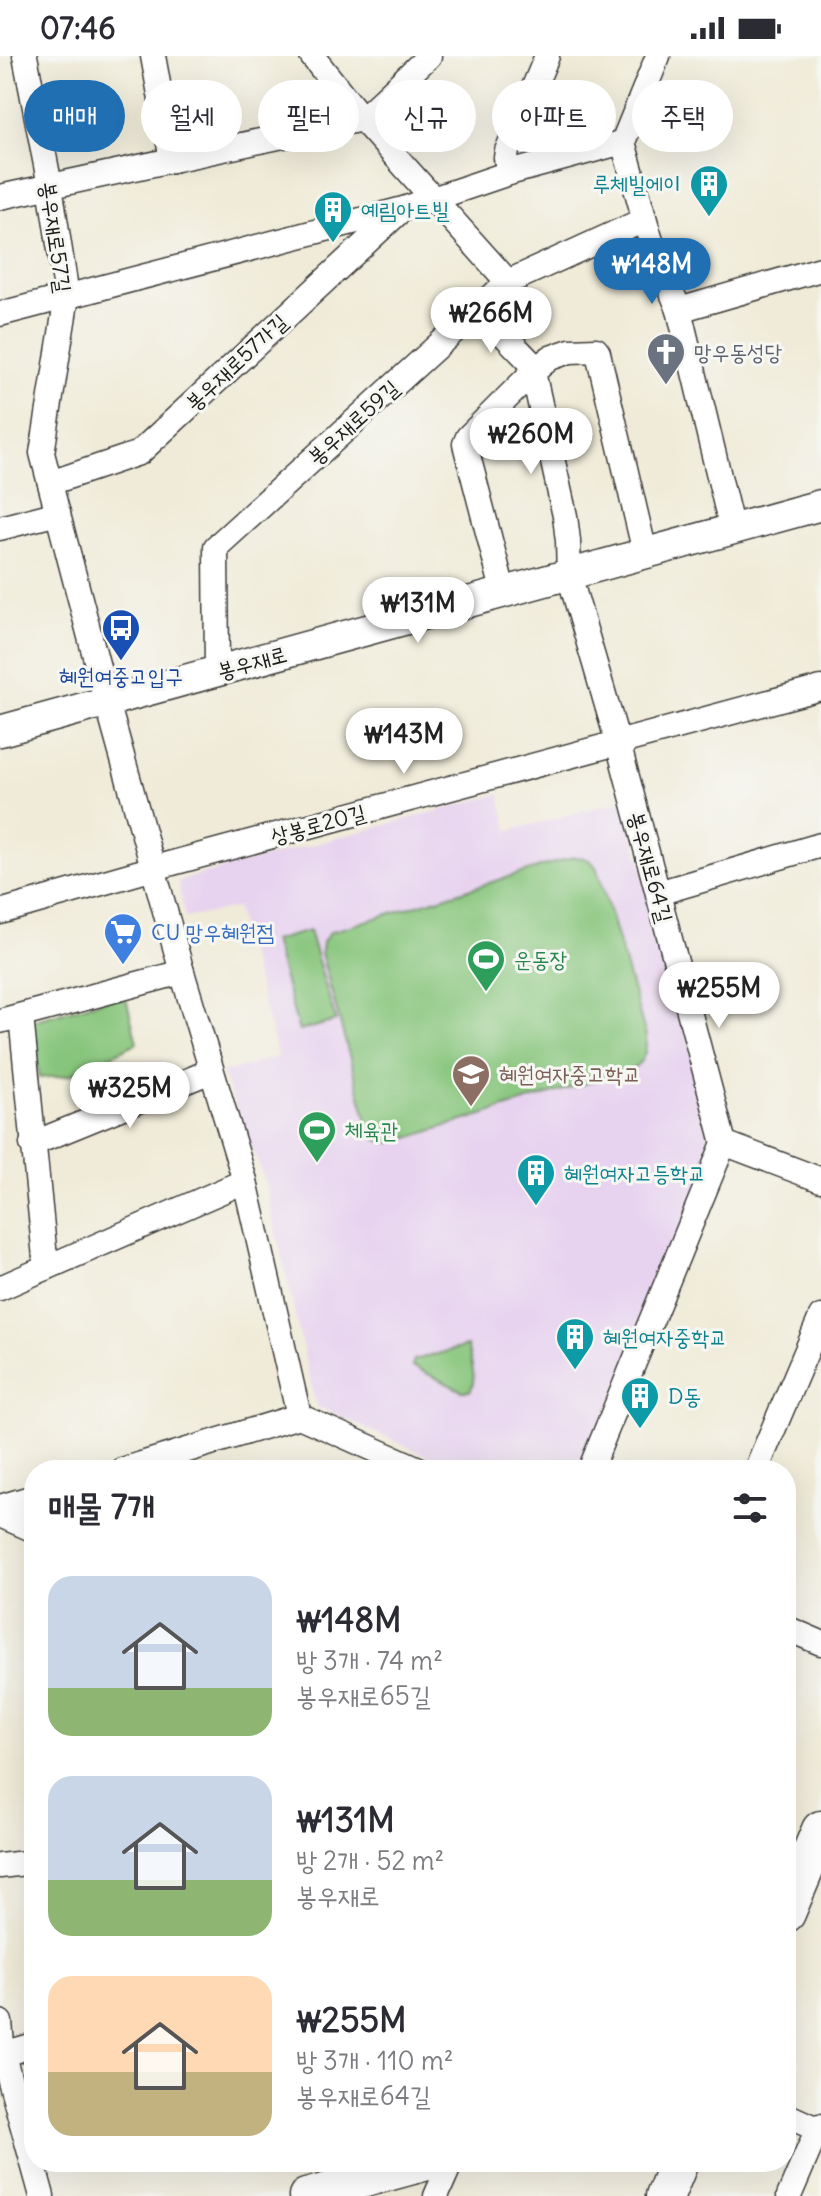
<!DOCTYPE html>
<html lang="ko">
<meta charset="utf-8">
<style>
:root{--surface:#fff;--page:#f7f7f7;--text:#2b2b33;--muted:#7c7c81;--accent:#1f6fb2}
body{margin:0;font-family:Delius,"Poor Story",sans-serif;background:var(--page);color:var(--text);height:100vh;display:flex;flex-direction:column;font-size:30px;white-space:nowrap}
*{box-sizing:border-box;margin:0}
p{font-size:26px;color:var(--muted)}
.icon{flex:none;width:44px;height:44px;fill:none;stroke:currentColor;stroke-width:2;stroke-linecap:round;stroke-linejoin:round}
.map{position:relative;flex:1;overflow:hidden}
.side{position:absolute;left:24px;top:1404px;width:772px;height:712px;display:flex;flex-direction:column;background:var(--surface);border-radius:32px;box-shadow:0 8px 32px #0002}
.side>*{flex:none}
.guide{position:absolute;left:24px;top:24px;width:774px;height:72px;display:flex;gap:16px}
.price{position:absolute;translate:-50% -68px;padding:0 18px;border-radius:28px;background:#fff;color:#222;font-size:26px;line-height:52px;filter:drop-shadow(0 2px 4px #0008)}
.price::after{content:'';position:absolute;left:50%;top:48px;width:24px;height:18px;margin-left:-12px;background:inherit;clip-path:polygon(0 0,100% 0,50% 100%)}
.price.current{background:var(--accent);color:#fff}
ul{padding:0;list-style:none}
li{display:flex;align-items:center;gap:24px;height:200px;padding:0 24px}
li span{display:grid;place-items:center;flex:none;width:224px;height:160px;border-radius:24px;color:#555}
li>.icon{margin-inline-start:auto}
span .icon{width:96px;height:96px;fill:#fffc;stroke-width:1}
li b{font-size:34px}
h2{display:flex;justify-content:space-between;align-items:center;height:96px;padding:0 24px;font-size:34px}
.chip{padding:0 28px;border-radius:36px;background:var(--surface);box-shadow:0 8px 32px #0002;font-size:28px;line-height:72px}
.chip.current{background:var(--accent);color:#fff}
.status{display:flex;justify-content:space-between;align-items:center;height:56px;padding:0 40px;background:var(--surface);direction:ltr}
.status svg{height:22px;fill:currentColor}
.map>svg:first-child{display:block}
.built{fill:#e7d2ef}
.green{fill:#87c57c;stroke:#52704c;stroke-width:2}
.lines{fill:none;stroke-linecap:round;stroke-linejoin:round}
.minor-casing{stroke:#3c3b38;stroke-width:27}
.tertiary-casing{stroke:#3c3b38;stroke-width:33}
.secondary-casing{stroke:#3c3b38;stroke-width:37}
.primary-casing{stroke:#3c3b38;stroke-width:41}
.minor{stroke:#fff;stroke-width:24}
.tertiary{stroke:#fff;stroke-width:30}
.secondary{stroke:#fff;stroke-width:34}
.primary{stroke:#fff;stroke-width:38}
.labels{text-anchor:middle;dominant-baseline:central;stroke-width:6;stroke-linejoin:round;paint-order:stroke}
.culture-label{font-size:22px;fill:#0d838f;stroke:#f6f6f2;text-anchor:start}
.street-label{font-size:22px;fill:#1c1c1c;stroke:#f6f6f2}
.worship-label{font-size:22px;fill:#5b616d;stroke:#f6f6f2;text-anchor:start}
.transit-label{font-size:22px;fill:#164399;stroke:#f6f6f2}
.shop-label{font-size:22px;fill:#366cbe;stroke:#f6f6f2;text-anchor:start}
.leisure-label{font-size:22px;fill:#27864d;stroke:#f6f6f2;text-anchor:start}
.education-label{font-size:22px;fill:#785e54;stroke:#f6f6f2;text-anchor:start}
</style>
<div class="status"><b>07:46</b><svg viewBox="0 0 49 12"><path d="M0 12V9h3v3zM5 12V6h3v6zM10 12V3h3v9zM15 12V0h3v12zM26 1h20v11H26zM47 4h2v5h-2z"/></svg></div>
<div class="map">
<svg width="821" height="2140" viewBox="0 0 821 2140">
<rect width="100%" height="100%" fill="#f6f6f2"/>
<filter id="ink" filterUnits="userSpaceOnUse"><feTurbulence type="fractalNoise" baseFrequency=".0125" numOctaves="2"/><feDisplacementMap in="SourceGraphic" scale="16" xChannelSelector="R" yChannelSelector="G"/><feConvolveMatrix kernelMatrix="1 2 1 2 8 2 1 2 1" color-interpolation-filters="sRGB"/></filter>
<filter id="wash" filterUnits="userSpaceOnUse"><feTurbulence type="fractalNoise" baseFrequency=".006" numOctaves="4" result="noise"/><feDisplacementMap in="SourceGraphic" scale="32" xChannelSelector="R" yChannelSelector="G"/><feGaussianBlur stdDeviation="1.8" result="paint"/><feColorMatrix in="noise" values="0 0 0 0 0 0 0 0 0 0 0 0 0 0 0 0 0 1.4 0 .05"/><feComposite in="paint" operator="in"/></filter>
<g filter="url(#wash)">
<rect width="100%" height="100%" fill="#f0ebd8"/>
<!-- built -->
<polygon class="built" points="500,738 508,775 624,744 716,1087 584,1414 460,1414 316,1350 263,1119 222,1017 278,1001 236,852 185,862 178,825"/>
<!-- green -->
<g class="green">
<path d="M573 801C584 801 592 803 597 813L646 980C647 993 645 1005 632 1013L395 1086C384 1087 377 1086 370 1076L321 897 322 887 330 876Z"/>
<polygon points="309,875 336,965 299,975 273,885"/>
<polygon points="125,938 137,987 70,1019 40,1022 29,966"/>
<path d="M467 1290C470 1304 478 1322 470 1335H462L412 1310 414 1304Z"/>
</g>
</g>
<g filter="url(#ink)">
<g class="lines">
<!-- minor casing -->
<g class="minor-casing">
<g id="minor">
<polyline points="25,0 50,130 67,240 42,397 107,646 182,916 245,1125 299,1360"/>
<polyline points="153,0 172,104"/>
<polyline points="312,0 362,63 508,226"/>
<polyline points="623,86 658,0"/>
<polyline points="509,117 506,102 507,95 547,0"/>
<polyline points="0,141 362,63 429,0"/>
<polyline points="479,253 537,313"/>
<polyline points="679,254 821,213"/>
<polyline points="0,258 403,153 509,117 623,86 650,182 679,254 732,474"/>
<polyline points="533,316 565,460 568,485 569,519 618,687 724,1087 590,1414"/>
<polyline points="50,427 139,397 401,154"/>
<polyline points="0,472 58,457"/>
<polyline points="504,538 465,388 468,381 533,316 550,302 570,295 596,294 598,297 645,497"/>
<polyline points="217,616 216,491 508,226 644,164"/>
<polyline points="658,837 821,789"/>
<polyline points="0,856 154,812 821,632"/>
<polyline points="21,960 46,1212"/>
<polyline points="0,965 182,916"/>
<polyline points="724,1087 821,1124"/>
<polyline points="32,1088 211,1015"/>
<polyline points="0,1232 245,1125"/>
<polyline points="299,1360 421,1414"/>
<polyline points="122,1414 299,1360"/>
<polyline points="756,1414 821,1261"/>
<polyline points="0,1451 34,1441"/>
<polyline points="0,1459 34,1474"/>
<polyline points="786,1572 821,1587"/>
<polyline points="0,1810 34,1806"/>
<polyline points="0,1966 3,1999 42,2140"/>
<polyline points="0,1999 34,1989"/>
<polyline points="786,2059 821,2075"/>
<polyline points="436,2140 451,2106"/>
<polyline points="789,2140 819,2070"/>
</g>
</g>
<!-- tertiary casing -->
<g class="tertiary-casing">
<polyline id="tertiary" points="0,675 821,449"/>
</g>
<!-- secondary casing -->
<g class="secondary-casing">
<polyline id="secondary" points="306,2140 431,2106"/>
</g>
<!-- primary casing -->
<g class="primary-casing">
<g id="primary">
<polyline points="786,1857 821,1774"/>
<polyline points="665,2140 679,2106"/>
</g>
</g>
<!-- minor -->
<use href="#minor" class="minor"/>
<!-- tertiary -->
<use href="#tertiary" class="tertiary"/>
<!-- secondary -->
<use href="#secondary" class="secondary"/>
<!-- primary -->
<use href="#primary" class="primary"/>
</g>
</g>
<!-- icons -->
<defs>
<g id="building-pin" transform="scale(2)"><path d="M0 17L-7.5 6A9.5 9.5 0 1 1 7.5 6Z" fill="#0f9aa8" stroke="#f6f6f2"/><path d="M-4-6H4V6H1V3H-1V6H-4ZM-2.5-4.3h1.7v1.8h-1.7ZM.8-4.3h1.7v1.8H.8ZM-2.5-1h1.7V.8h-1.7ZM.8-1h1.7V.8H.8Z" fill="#fff"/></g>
<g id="church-pin" transform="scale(2)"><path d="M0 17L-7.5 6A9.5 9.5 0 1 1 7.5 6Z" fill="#6b7280" stroke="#f6f6f2"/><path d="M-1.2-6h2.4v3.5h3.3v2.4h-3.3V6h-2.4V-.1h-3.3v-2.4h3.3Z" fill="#fff"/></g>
<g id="bus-pin" transform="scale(2)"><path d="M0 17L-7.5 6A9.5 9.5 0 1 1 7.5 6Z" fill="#1a4fb4" stroke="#f6f6f2"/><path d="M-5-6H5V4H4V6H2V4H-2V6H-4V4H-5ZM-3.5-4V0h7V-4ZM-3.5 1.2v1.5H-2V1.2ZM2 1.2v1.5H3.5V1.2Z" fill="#fff"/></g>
<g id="supermarket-pin" transform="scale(2)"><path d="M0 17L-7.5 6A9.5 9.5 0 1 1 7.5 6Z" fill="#3f7fe0" stroke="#f6f6f2"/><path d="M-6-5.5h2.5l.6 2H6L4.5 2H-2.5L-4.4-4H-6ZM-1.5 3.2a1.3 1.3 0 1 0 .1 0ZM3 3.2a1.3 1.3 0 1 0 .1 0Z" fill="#fff"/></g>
<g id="stadium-pin" transform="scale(2)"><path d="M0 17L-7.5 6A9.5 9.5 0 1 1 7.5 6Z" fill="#2e9e5b" stroke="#f6f6f2"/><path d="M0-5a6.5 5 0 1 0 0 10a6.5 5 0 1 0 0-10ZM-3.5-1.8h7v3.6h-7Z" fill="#fff"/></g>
<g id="school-pin" transform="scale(2)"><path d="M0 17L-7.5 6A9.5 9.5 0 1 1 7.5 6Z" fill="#8d6e63" stroke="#f6f6f2"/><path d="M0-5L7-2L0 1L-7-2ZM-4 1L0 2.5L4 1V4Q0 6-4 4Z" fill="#fff"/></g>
</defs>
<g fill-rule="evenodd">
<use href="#building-pin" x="709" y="128"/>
<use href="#building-pin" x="333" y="154"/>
<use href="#church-pin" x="666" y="296"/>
<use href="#bus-pin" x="121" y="572"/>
<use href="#supermarket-pin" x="123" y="876"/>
<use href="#stadium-pin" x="486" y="903"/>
<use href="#school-pin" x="471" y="1018"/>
<use href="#stadium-pin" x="317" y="1074"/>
<use href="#building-pin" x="536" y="1117"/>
<use href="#building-pin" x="575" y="1281"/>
<use href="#building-pin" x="640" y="1340"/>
</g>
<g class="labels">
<!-- culture labels -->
<g class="culture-label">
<text x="681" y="128" text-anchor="end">루체빌에이</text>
<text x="361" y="154">예림아트빌</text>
<text x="564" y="1117">혜원여자고등학교</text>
<text x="603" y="1281">혜원여자중학교</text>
<text x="668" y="1340">D동</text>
</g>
<!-- street labels -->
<g class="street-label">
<text transform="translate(56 181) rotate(82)">봉우재로57길</text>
<text transform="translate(236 306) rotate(-43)">봉우재로57가길</text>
<text transform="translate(353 366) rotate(-42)">봉우재로59길</text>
<text transform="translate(252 606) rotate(-15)">봉우재로</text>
<text transform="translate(318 768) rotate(-15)">상봉로20길</text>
<text transform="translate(651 811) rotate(75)">봉우재로64길</text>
</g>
<!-- worship labels -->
<g class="worship-label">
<text x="694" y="296">망우동성당</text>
</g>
<!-- transit labels -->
<g class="transit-label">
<text x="121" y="620">혜원여중고입구</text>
</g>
<!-- shop labels -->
<g class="shop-label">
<text x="151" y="876">CU 망우혜원점</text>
</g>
<!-- leisure labels -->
<g class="leisure-label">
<text x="514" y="903">운동장</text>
<text x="345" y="1074">체육관</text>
</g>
<!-- education labels -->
<g class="education-label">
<text x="499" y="1018">혜원여자중고학교</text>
</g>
</g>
</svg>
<b class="price current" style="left:652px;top:250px">₩148M</b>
<b class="price" style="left:491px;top:299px">₩266M</b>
<b class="price" style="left:531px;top:420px">₩260M</b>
<b class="price" style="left:418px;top:589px">₩131M</b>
<b class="price" style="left:404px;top:720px">₩143M</b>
<b class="price" style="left:719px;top:974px">₩255M</b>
<b class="price" style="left:130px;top:1074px">₩325M</b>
<div class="guide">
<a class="chip current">매매</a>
<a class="chip">월세</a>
<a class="chip">필터</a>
<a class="chip">신규</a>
<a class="chip">아파트</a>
<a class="chip">주택</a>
</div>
<section class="side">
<h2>매물 7개<svg class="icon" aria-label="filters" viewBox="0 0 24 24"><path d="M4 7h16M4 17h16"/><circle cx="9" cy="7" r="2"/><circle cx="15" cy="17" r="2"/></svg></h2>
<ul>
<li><span style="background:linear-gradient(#c9d6e8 70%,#8fb573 0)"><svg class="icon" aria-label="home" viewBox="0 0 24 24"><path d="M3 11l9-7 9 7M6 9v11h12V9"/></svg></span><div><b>₩148M</b><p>방 3개 · 74 m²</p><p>봉우재로65길</p></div></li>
<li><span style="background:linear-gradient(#c9d6e8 65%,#8fb573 0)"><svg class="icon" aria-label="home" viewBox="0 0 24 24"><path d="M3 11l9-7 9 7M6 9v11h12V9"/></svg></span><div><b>₩131M</b><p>방 2개 · 52 m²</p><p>봉우재로</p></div></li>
<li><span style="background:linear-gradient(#ffd9b3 60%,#c2b280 0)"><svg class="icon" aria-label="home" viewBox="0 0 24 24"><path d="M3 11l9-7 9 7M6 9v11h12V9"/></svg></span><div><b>₩255M</b><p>방 3개 · 110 m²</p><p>봉우재로64길</p></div></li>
</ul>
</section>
</div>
